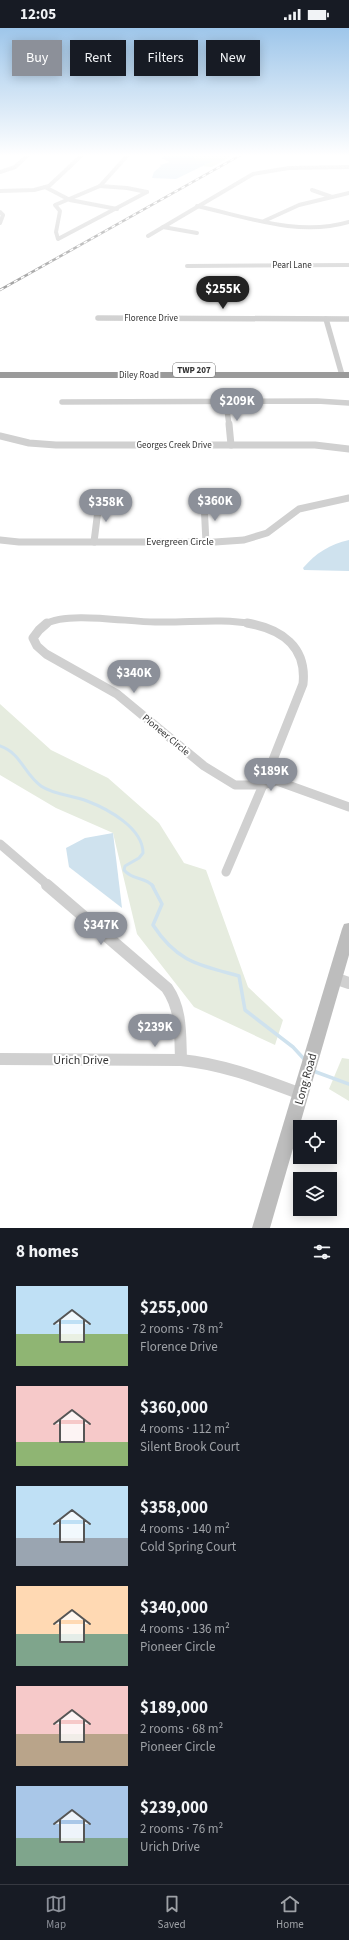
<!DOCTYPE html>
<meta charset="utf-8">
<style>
:root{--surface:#171b24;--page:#20242c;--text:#f1f3f6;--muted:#9ea1a6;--line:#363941;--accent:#8c9099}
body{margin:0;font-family:"Source Sans 3",sans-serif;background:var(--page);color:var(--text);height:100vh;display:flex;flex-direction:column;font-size:15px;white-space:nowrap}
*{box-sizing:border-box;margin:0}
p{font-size:13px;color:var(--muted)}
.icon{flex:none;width:22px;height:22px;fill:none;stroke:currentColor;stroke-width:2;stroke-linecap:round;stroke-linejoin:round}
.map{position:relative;height:1200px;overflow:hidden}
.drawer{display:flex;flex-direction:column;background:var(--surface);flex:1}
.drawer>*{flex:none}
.guide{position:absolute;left:12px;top:12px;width:325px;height:36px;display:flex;gap:8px}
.buttons{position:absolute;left:293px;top:1092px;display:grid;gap:8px}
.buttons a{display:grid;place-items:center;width:44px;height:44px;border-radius:0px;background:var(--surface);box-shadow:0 2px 10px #0003;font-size:20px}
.price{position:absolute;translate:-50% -34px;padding:0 9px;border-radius:14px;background:var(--accent);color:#fff;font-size:13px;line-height:26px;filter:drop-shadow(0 1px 2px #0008)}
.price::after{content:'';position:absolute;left:50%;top:24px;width:12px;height:9px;margin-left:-6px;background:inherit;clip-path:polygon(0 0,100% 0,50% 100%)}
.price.on{background:#222;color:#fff}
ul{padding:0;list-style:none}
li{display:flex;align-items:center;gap:12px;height:100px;padding:0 16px}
li span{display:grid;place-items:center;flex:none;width:112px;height:80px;border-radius:0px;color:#555}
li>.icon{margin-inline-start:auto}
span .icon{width:48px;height:48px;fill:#fffc;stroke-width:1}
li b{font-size:17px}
h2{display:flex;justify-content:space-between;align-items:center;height:48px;padding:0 16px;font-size:17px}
.tag{padding:0 14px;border-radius:0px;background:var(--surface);box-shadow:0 2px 10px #0003;font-size:14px;line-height:36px}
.tag.on{background:var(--accent);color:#fff}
.status{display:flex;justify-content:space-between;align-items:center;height:28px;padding:0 20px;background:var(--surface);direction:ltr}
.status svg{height:11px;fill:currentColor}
.tabs{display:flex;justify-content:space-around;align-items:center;height:56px;border-top:1px solid var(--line);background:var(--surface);font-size:11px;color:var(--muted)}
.tabs a{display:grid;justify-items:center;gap:2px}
.tabs .on{color:var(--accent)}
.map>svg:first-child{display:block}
.green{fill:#e6ecdf}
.water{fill:#cfe2ee}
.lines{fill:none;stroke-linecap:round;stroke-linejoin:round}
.stream-far1{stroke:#cfe2ee;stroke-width:3}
.stream{stroke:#cfe2ee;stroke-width:3.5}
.street-far4{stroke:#d0d0d0;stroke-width:4}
.street-far3{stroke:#d0d0d0;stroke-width:5.5}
.street-far2{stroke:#d0d0d0;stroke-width:7}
.street-far1{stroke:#d0d0d0;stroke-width:9}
.street{stroke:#d0d0d0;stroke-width:12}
.secondary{fill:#bdbdbd;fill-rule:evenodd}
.highway{fill:#9a9a9a;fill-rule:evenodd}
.rail-casing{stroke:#888;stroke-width:2.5}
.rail{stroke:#fff;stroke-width:1.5;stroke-dasharray:4;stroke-linecap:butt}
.labels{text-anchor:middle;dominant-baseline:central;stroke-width:4;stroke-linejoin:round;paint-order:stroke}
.far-street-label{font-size:9px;fill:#333;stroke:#fff}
.shield{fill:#fff;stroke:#707070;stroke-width:1}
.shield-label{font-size:9px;font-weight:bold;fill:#333}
.street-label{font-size:10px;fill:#333;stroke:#fff}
.near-street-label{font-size:12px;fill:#333;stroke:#fff}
</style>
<div class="status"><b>12:05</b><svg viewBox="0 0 49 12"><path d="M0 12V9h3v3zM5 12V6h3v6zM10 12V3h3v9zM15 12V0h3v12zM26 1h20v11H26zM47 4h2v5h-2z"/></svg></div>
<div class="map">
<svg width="349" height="1200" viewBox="0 0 349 1200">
<rect width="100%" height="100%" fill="#fff"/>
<!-- green -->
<g class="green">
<polygon points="194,128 232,128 212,139 202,138 212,133 198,133 192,131"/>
<polygon points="0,676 51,722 108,750 159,795 184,835 206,842 248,959 283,992 275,1017 194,979 137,906 113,805 56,780 0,747"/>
<polygon points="342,1030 349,1031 349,1073 329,1061"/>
</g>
<!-- water -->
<g class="water">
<polygon points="164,128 194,128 193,131 198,133 213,133 176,151 152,150 154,144 161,138 160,137 170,134 161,130"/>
<path d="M349 512V543L304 542 303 540C316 525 330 516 349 512Z"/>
<polygon points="113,805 122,880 69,839 66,820 85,810"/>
</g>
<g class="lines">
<!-- stream-far1 -->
<path class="stream-far1" d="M0 718C21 725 24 746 41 758 54 767 72 767 87 773 108 781 143 800 143 825L139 830 125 838 124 842C133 853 144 848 153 858"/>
<!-- stream -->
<g class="stream">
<path d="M152 857 162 876 153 897C177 934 199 937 239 948L245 982 293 1019 304 1031"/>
<polyline points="313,1041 316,1044 349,1056"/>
</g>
<!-- street-far4 -->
<g class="street-far4">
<polyline points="127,128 100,158 55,177 60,183 56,204 58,211 147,164"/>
<polyline points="0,144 15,139 27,128"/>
<polyline points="100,158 127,160 147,164"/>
<polyline points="45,159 70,172 117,181"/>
<polyline points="312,162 332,169"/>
<polyline points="0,163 34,162 49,158 81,128"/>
<path d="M197 178C247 189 298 209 349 194"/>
<polyline points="0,184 3,187 0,195"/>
<polyline points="264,193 299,177 349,165"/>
<polyline points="163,199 197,205"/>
<polyline points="148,208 253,146 289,140 349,139"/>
<polyline points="187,238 349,237"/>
</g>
<!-- street-far3 -->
<g class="street-far3">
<polyline points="98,290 349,291"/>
<polyline points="326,291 342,347"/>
<polyline points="62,374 317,373 349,375"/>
<polyline points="226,374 229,397"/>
</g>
<!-- street-far2 -->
<g class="street-far2">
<polyline points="229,396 231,417"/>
<polyline points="0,408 29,415 56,417 315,417 349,421"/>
<polyline points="204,474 206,515"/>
<polyline points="0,512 19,514 215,514 244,512 267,505 299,481 349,470"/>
<polyline points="94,514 99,474"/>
<path d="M45 596C68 583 127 594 155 594 188 595 220 590 253 596"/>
</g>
<!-- street-far1 -->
<g class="street-far1">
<polyline points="47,595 39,602 33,610 37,618 46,626 117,666 204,738 235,757 263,757"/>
<path d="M247 595C282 601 307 619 303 656L263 757"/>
<polyline points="263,757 277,753 349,779"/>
<polyline points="0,816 49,858"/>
<polyline points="226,844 263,757"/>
</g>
<!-- street -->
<g class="street">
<path d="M47 857 167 960C182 982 180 1006 181 1032"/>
<polyline points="334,950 349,955"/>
<path d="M0 1031 181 1032C223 1036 261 1051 301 1066"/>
</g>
<!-- secondary -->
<polygon class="secondary" points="349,895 349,927 270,1200 252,1200 342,901 344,896"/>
<!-- highway -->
<rect class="highway" x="0" y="344" width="349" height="6"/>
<!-- rail casing -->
<g class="rail-casing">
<polyline id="rail" points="0,262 239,128"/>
</g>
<!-- rail -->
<use href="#rail" class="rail"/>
</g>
<!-- sky -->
<linearGradient id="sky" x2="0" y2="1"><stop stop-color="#9ec6ea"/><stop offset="0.43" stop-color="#fff"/><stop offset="1" stop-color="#fff" stop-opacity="0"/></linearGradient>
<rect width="349" height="296" fill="url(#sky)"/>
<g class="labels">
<!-- far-street labels -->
<g class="far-street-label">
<text x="292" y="237">Pearl Lane</text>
<text x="151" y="290">Florence Drive</text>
<text x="139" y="347">Diley Road</text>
<text x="174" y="417">Georges Creek Drive</text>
</g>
<!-- shield labels -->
<rect class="shield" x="173" y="335" width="42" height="14" rx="3"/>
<g class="shield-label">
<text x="194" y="342">TWP 207</text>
</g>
<!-- street labels -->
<g class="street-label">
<text x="180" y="514">Evergreen Circle</text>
<text transform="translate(166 707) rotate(40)">Pioneer Circle</text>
</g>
<!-- near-street labels -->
<g class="near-street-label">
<text x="81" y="1032">Urich Drive</text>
<text transform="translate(306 1051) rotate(-74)">Long Road</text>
</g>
</g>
</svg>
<div class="buttons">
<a><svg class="icon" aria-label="locate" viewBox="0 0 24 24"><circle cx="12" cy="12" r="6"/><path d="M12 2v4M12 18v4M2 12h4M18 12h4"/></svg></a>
<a><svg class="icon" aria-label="layers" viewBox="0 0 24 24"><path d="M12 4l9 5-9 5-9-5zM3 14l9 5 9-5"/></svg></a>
</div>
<b class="price on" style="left:223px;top:282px">$255K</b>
<b class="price" style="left:237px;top:394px">$209K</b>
<b class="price" style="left:215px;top:494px">$360K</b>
<b class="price" style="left:106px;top:495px">$358K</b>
<b class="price" style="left:134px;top:666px">$340K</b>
<b class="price" style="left:271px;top:764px">$189K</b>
<b class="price" style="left:101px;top:918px">$347K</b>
<b class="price" style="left:155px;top:1020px">$239K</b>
<div class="guide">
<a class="tag on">Buy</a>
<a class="tag">Rent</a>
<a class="tag">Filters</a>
<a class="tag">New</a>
</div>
</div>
<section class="drawer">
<h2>8 homes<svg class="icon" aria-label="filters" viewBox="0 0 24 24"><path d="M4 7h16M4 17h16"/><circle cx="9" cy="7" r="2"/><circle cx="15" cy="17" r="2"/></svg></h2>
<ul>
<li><span style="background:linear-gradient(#bfe0f5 60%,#8fb573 0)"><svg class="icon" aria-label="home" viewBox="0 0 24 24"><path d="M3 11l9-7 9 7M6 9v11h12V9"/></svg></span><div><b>$255,000</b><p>2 rooms · 78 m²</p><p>Florence Drive</p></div></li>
<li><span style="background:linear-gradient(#f6c9c9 70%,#8fb573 0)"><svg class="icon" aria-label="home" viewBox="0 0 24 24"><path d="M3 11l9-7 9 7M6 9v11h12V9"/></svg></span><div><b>$360,000</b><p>4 rooms · 112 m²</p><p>Silent Brook Court</p></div></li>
<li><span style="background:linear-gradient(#bfe0f5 65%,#9aa5b1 0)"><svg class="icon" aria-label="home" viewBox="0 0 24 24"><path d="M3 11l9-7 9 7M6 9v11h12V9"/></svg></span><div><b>$358,000</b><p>4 rooms · 140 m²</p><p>Cold Spring Court</p></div></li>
<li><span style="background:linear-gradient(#ffd9b3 60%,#7fa58c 0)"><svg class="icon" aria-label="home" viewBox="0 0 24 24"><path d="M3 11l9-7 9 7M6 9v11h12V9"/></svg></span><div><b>$340,000</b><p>4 rooms · 136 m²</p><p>Pioneer Circle</p></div></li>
<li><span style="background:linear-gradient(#f6c9c9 60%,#b9a48a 0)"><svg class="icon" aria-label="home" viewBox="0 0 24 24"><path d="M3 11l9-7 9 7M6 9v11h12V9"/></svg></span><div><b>$189,000</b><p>2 rooms · 68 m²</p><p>Pioneer Circle</p></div></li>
<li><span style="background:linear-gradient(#a9c7e8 65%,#7fa58c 0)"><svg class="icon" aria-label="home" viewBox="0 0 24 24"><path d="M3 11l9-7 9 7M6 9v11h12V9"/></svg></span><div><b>$239,000</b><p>2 rooms · 76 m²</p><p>Urich Drive</p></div></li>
</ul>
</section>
<nav class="tabs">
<a class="on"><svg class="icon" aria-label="map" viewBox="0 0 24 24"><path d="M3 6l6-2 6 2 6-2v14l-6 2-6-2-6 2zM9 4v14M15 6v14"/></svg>Map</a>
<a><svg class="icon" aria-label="saved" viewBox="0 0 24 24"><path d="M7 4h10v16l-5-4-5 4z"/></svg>Saved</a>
<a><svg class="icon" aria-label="home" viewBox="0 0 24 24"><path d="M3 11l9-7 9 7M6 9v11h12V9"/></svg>Home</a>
</nav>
